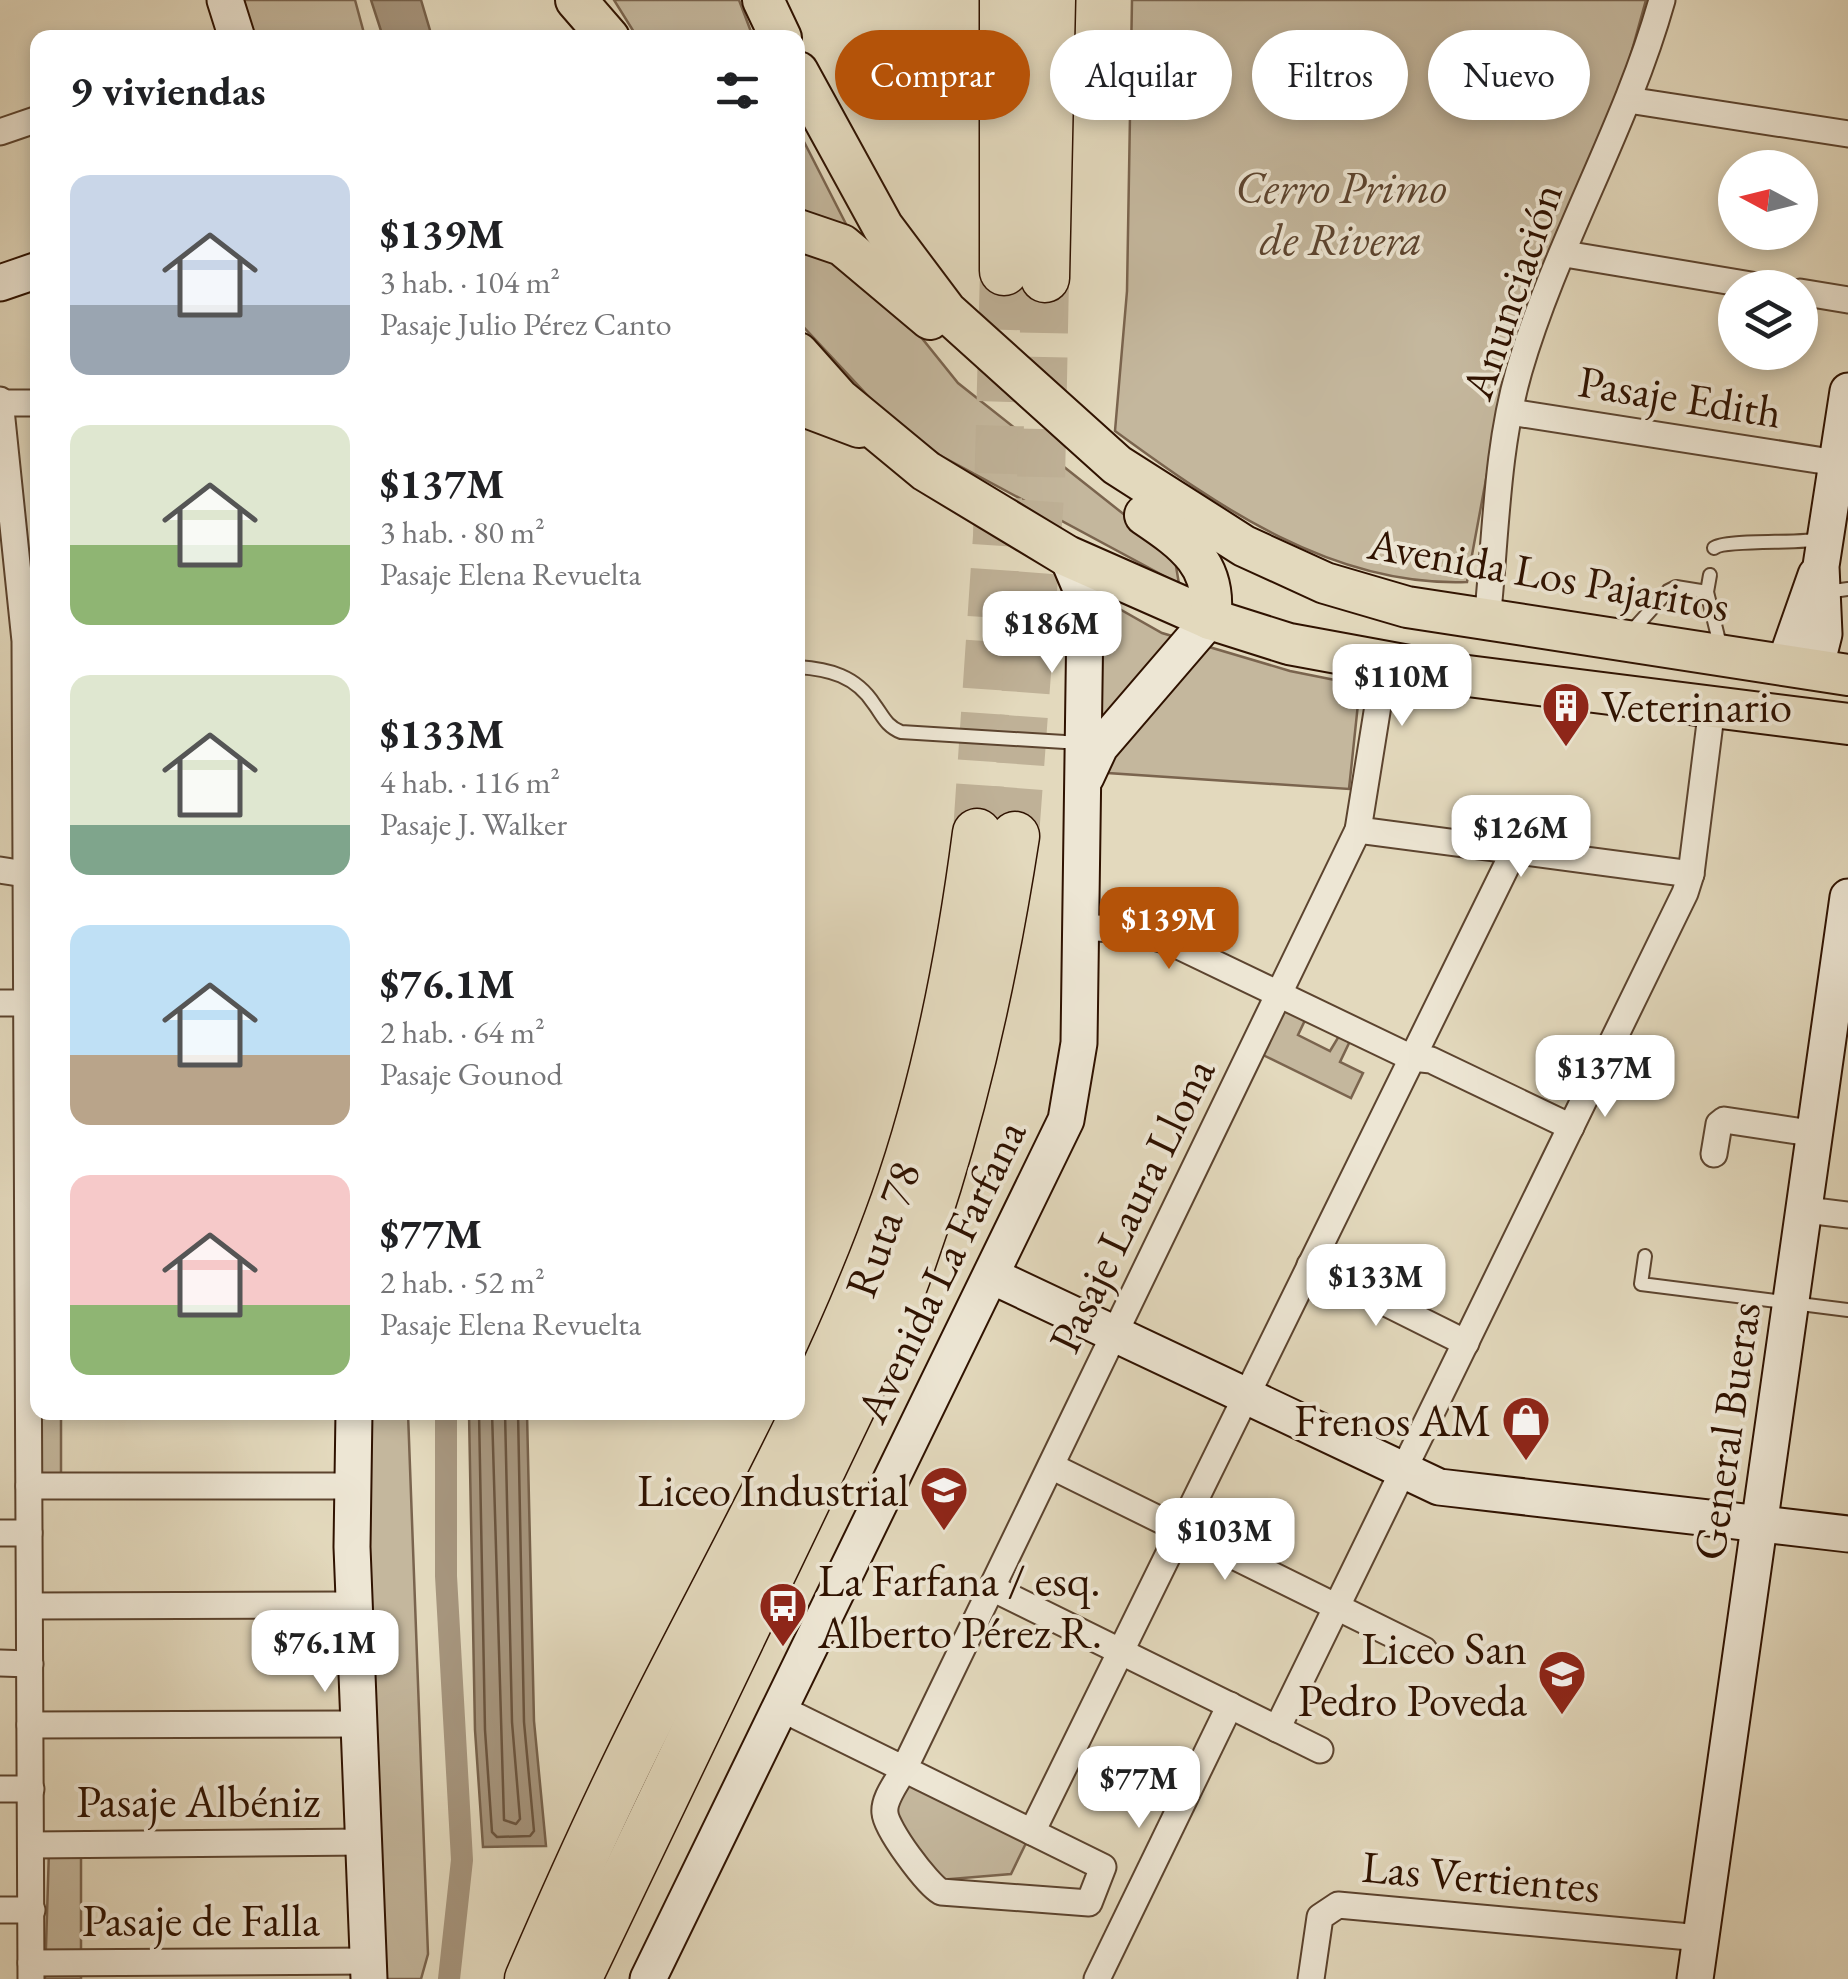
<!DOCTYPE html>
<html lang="es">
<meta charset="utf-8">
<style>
:root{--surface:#fff;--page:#f6f6f6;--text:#202124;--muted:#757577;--accent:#b45309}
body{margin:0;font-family:"EB Garamond",serif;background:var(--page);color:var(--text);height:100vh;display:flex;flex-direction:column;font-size:38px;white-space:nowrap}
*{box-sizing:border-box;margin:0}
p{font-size:32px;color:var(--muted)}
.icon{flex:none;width:55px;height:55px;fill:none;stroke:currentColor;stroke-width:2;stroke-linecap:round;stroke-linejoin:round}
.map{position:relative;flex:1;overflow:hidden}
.panel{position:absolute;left:30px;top:30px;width:775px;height:1390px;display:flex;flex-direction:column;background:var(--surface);border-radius:20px;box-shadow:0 5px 15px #0003}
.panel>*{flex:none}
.banner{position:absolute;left:835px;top:30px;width:862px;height:90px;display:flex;gap:20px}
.needle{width:65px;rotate:277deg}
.buttons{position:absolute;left:1718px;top:150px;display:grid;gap:20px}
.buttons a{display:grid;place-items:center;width:100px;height:100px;border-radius:50%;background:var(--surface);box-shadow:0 5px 15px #0003;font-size:50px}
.price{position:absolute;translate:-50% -85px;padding:0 22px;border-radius:20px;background:#fff;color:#222;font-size:32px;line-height:65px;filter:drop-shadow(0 2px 5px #0008)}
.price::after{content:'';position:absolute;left:50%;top:60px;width:30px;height:22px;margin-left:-15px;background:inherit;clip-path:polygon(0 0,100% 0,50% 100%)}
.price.active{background:var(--accent);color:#fff}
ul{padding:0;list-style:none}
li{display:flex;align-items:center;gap:30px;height:250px;padding:0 40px}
li span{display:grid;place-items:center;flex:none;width:280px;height:200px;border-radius:20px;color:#555}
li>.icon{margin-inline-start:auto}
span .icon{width:120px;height:120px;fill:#fffc;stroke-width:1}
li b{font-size:42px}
h2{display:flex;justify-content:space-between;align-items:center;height:120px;padding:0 40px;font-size:42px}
.pill{padding:0 35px;border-radius:45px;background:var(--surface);box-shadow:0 5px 15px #0003;font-size:35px;line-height:90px}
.pill.active{background:var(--accent);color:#fff}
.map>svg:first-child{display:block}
.green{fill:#c4b79d;stroke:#7a644e;stroke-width:2.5}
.water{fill:#a6957d;stroke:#76614b;stroke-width:2.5}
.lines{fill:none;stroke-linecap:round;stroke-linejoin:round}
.shore{stroke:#6a543e;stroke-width:2.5}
.canal{stroke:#a6957d;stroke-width:22}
.highway-tunnel{stroke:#bfb197;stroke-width:48;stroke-dasharray:48 24;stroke-linecap:butt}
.lane-casing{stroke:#5c442f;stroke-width:16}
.street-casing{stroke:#5c442f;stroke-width:29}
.secondary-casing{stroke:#2f1200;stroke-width:39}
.primary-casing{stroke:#2f1200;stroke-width:44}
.highway-casing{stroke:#2f1200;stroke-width:51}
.lane{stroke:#ede6d4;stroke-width:12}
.street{stroke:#ede6d4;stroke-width:25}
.secondary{stroke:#ede6d4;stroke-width:35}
.primary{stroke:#e3d9bd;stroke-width:40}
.highway{stroke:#e3d9bd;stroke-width:48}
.labels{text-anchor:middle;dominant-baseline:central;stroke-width:8;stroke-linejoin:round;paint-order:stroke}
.park-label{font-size:45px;font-style:italic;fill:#5c442f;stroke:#ede6d4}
.street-label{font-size:45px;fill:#2f1200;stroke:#ede6d4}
.poi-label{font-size:45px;fill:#2f1200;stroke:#ede6d4;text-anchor:end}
</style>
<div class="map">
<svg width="1848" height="1979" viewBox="0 0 1848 1979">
<rect width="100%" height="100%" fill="#e3d9bd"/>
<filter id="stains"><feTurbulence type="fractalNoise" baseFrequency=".002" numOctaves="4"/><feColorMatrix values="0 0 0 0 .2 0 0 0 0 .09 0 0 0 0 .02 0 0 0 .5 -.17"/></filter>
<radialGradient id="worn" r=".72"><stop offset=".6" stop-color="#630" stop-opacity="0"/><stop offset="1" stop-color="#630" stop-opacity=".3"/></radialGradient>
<!-- green -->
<g class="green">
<polygon points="235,0 355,0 365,37 249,37"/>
<polygon points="614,0 739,0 753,37 637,37"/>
<path d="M1132 0H1646L1629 61 1504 382 1467 582C1333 587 1219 507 1115 431L1127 291Z"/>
<polygon points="798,130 847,226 892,301 958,383 1174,554 1179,584 943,457 898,428 798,321"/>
<polygon points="1086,590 1162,633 1290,671 1360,685 1349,789 1093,772"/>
<polygon points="1286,1003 1308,1014 1298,1035 1330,1051 1339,1036 1350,1041 1340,1062 1363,1073 1351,1098 1261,1054"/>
<polygon points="39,1413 61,1413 61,1478 39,1479"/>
<polygon points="363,1413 408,1413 428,1954 421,1979 378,1979"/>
<polygon points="907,1781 1027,1841 1011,1874 939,1880 893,1811"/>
<polygon points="49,1850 81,1851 81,1979 45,1979"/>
</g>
<!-- water -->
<g class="water">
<polygon points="371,0 421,0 432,37 383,37"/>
<polygon points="469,1413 527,1413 534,1721 546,1846 483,1847 475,1730"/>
</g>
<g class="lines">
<!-- shore -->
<g class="shore">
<polyline points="479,1412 485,1730 492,1832 497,1837 530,1836 534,1831 524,1722 518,1412"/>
<polyline points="492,1412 504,1820 516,1824 520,1819 512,1722 505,1412"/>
</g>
<!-- canal -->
<polyline class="canal" points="446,1412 446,1576 462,1860 449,1979"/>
<!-- highway-tunnel -->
<g class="highway-tunnel">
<polyline points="977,833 997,536 1004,271"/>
<polyline points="1015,836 1041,482 1045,278"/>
</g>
<!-- lane casing -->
<g class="lane-casing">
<g id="lane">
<path d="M1714 548C1725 539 1799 544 1823 539"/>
<polyline points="1710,575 1707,592 1721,649"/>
<polyline points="1826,592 1848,589"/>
<polyline points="1630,633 1668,591 1676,587 1707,592"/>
<path d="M798 667C829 669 856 676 874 704 883 716 886 726 901 732L1081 743"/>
<polyline points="1645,1256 1641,1284 1848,1310"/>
</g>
</g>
<!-- street casing -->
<g class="street-casing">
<g id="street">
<polyline points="1628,100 1848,134"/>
<polyline points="0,132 38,119"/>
<polyline points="1565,254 1769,288"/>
<polyline points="1800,292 1848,300"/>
<polyline points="0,400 25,641 31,1979"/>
<polyline points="0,403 38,403"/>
<polyline points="1510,412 1837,463"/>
<path d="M1487 621C1496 538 1496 451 1519 371 1556 244 1626 128 1662 0"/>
<polyline points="1358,830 1691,874"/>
<polyline points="0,870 38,876"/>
<polyline points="1079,927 1131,930 1168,941 1412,1058 1431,1060 1571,1127"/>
<polyline points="0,1003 38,1003"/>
<polyline points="1714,1154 1719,1124 1724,1120 1817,1134"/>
<polyline points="1806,1210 1848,1215"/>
<polyline points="1310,1265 1466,1343"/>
<polyline points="1051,1466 1424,1650"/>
<polyline points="29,1486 353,1486"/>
<polyline points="0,1533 29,1533"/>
<polyline points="992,1588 1320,1750"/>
<polyline points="30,1606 354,1605"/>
<polyline points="0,1663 30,1664"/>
<path d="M778 1707C886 1760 994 1814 1103 1867L1089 1903 941 1892C927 1884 886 1829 885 1813 883 1799 898 1781 904 1769L1358 830 1385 662"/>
<polyline points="30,1725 358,1724"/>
<polyline points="1277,1729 1685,893 1691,874 1712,707"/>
<polyline points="0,1789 31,1789"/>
<polyline points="1032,1832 1514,851"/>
<polyline points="31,1845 366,1842"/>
<polyline points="0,1910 32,1910"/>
<polyline points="31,1963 370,1961"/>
<polyline points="1097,1979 1230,1705"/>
<polyline points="1311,1979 1320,1917 1338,1905 1701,1938"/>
</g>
</g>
<!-- secondary casing -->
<g class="secondary-casing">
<g id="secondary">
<polyline points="225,0 237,38"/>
<polyline points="0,283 38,270"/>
<polyline points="1784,666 1816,575"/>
<polyline points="1815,670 1824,634 1821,566 1848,391"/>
<polyline points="1086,777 1100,747 1210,619"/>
<polyline points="992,1276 1439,1487 1848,1534"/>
<polyline points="354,1412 352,1547 369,1979"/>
<polyline points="648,1979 1066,1120 1079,1043 1085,615 1084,596 1067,556"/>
<polyline points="1695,1979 1848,897"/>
</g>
</g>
<!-- primary casing -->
<g class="primary-casing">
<g id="primary">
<polyline points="576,0 609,38"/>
<polyline points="763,0 781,38"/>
<polyline points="798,72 883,227 946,311 1117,465 1244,546 1325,583 1407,607 1848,675"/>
<polyline points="798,230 842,245 930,319"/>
<polyline points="798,353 839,399 926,471 1067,556 1210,619 1289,644 1452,674 1848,724"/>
<polyline points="798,404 859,427"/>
<path d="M1145 515C1185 542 1218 565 1210 619"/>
</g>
</g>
<!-- highway casing -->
<g class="highway-casing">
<g id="highway">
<polyline points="1004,271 1004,0"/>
<polyline points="1045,278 1051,0"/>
<path d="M529 1979C567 1891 606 1804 649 1719 735 1548 831 1381 895 1201 937 1083 961 956 977 833"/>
<path d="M577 1979 874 1359C945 1190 987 1017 1015 836"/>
</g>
</g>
<!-- lane -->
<use href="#lane" class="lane"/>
<!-- street -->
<use href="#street" class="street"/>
<!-- secondary -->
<use href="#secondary" class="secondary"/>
<!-- primary -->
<use href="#primary" class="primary"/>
<!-- highway -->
<use href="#highway" class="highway"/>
</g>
<!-- icons -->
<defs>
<g id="building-pin" transform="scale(2.5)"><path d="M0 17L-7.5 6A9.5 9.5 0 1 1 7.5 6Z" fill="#8f2418" stroke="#ede6d4"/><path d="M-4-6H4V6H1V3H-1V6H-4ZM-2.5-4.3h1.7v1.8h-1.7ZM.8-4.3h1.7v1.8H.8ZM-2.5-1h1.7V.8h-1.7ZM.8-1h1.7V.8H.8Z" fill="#fff"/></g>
<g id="shop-pin" transform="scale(2.5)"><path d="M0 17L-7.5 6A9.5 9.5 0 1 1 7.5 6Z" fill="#8f2418" stroke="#ede6d4"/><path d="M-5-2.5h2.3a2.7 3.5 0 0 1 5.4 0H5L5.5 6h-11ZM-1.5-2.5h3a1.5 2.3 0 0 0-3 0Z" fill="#fff"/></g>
<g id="school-pin" transform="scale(2.5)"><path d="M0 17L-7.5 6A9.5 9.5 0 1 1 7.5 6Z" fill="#8f2418" stroke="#ede6d4"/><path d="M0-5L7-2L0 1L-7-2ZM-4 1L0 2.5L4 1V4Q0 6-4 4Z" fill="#fff"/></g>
<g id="bus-pin" transform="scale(2.5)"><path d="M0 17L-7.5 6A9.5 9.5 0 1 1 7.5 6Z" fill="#8f2418" stroke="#ede6d4"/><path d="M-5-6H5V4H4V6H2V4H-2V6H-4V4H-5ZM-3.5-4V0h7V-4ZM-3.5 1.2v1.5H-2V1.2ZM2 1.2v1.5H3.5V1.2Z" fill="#fff"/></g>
</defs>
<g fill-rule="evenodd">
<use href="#building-pin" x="1566" y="706"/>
<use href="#shop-pin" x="1526" y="1420"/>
<use href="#school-pin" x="944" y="1490"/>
<use href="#bus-pin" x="783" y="1606"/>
<use href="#school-pin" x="1562" y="1674"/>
</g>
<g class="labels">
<!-- park labels -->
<g class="park-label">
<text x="1341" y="187">Cerro Primo<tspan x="1341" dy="52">de Rivera</tspan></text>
</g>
<!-- street labels -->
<g class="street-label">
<text transform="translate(1511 291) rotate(-71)">Anunciación</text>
<text transform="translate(1680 396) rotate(9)">Pasaje Edith</text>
<text transform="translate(1549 574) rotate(10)">Avenida Los Pajaritos</text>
<text transform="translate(1131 1205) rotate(-64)">Pasaje Laura Llona</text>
<text transform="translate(882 1229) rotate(-70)">Ruta 78</text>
<text transform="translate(940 1271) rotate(-64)">Avenida La Farfana</text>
<text transform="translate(1726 1431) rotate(-82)">General Bueras</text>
<text x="198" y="1801">Pasaje Albéniz</text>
<text transform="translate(1481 1876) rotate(5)">Las Vertientes</text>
<text x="201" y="1920">Pasaje de Falla</text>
</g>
<!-- poi labels -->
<g class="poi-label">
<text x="1601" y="706" text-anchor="start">Veterinario</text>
<text x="1491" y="1420">Frenos AM</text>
<text x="909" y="1490">Liceo Industrial</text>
<text x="818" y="1580" text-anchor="start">La Farfana / esq.<tspan x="818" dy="52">Alberto Pérez R.</tspan></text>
<text x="1527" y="1648">Liceo San<tspan x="1527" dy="52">Pedro Poveda</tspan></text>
</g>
</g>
<rect width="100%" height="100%" filter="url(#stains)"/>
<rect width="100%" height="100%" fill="url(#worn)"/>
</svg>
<div class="buttons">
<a><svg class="needle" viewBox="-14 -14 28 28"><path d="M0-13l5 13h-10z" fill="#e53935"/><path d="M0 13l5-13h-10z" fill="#757577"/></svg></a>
<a><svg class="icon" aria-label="layers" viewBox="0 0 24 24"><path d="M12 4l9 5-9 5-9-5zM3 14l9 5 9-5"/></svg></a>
</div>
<b class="price" style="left:1052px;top:676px">$186M</b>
<b class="price" style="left:1402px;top:729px">$110M</b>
<b class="price" style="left:1521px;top:880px">$126M</b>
<b class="price active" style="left:1169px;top:972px">$139M</b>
<b class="price" style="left:1605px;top:1120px">$137M</b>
<b class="price" style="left:1376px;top:1329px">$133M</b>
<b class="price" style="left:1225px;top:1583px">$103M</b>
<b class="price" style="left:325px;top:1695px">$76.1M</b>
<b class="price" style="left:1139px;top:1831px">$77M</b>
<div class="banner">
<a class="pill active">Comprar</a>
<a class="pill">Alquilar</a>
<a class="pill">Filtros</a>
<a class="pill">Nuevo</a>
</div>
<section class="panel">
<h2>9 viviendas<svg class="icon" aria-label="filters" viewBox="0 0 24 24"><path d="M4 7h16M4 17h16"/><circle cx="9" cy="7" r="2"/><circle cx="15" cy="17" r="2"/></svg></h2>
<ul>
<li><span style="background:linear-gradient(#c9d6e8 65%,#9aa5b1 0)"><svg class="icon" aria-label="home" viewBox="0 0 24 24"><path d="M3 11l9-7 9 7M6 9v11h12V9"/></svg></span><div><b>$139M</b><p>3 hab. · 104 m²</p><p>Pasaje Julio Pérez Canto</p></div></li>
<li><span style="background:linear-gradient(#dfe7d0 60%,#8fb573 0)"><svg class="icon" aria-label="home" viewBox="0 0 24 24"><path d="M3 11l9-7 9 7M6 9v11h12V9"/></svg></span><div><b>$137M</b><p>3 hab. · 80 m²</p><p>Pasaje Elena Revuelta</p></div></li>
<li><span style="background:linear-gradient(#dfe7d0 75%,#7fa58c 0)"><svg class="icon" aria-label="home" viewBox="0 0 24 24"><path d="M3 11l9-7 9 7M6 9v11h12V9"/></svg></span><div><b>$133M</b><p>4 hab. · 116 m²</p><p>Pasaje J. Walker</p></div></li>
<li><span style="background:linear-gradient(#bfe0f5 65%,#b9a48a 0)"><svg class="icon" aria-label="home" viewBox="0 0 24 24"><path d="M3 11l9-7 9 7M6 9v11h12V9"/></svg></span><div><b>$76.1M</b><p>2 hab. · 64 m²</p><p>Pasaje Gounod</p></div></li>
<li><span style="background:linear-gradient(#f6c9c9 65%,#8fb573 0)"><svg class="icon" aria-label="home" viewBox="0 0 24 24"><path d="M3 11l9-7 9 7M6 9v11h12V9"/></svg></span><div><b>$77M</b><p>2 hab. · 52 m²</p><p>Pasaje Elena Revuelta</p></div></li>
</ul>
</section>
</div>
